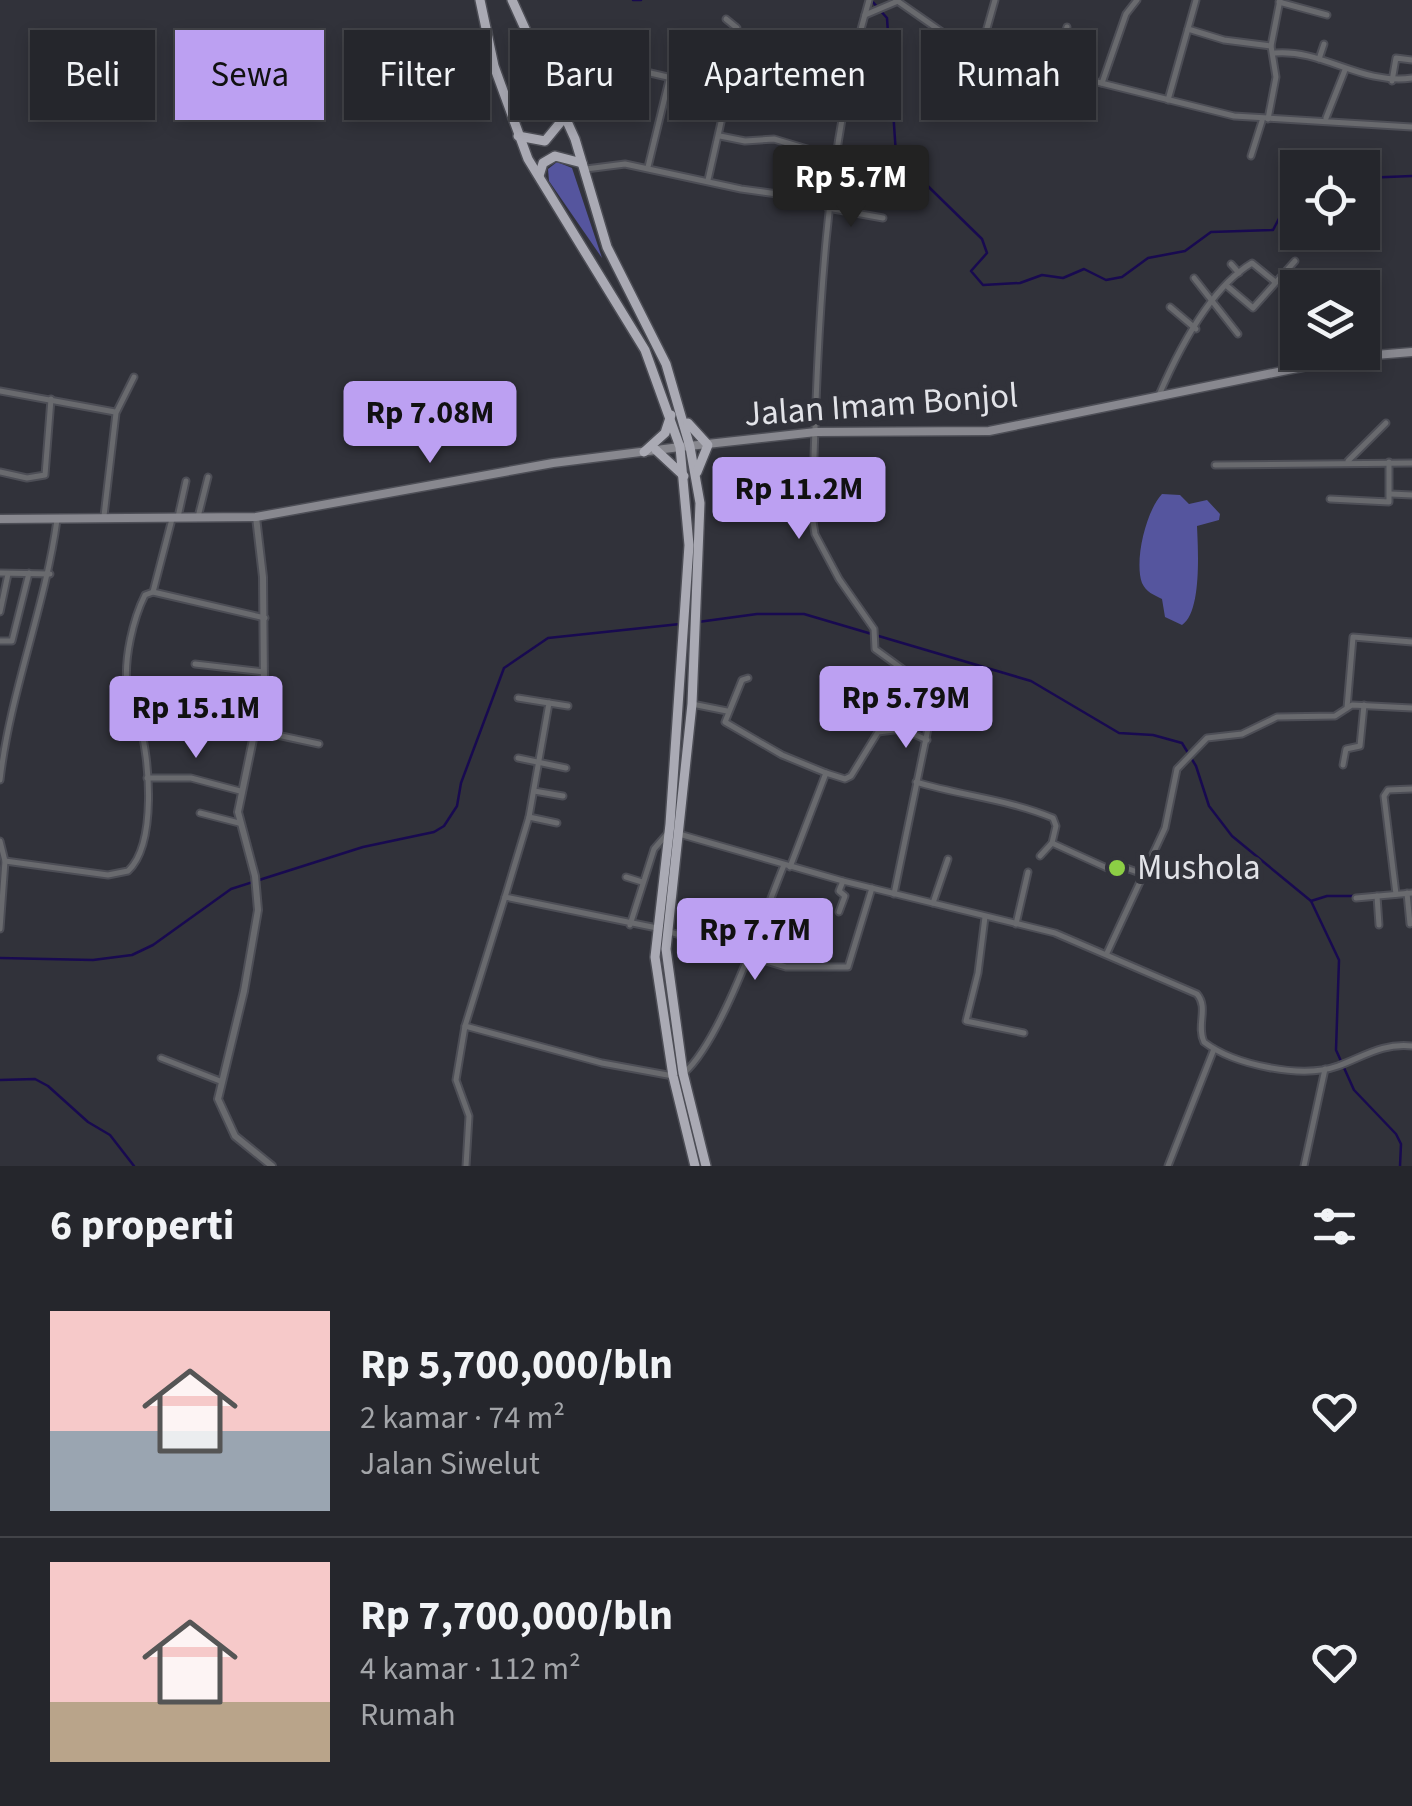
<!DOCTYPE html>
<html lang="id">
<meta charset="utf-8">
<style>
:root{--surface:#25262c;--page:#2d2e34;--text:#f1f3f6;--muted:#a3a5a9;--line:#424348;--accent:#bca0f2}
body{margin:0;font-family:"Source Sans 3",sans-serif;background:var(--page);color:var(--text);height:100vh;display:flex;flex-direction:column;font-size:38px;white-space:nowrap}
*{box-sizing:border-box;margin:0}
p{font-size:32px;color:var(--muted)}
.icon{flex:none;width:55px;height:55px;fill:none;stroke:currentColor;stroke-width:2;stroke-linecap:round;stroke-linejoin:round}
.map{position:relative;height:1166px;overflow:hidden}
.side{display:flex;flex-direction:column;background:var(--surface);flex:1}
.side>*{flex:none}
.guide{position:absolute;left:30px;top:30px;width:1352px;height:90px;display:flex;gap:20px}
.controls{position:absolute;left:1280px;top:150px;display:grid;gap:20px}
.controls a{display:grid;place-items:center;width:100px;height:100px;border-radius:0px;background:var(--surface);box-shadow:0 5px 15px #0003,0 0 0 2px var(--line);font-size:50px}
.price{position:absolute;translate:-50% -85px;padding:0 22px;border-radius:10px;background:var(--accent);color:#111;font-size:32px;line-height:65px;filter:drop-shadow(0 2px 5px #0008)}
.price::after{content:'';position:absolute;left:50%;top:60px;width:30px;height:22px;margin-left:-15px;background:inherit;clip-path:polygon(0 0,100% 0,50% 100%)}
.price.active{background:#222;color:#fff}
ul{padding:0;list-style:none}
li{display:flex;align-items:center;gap:30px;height:250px;padding:0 50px}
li+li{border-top:2px solid var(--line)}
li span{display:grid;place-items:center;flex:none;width:280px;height:200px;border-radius:0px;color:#555}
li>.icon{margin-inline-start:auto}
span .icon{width:120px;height:120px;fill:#fffc;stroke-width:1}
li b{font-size:42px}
h2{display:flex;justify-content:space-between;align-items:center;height:120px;padding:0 50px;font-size:42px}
.pill{padding:0 35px;border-radius:0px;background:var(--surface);box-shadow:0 5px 15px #0003,0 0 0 2px var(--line);font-size:35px;line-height:90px}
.pill.active{background:var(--accent);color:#111}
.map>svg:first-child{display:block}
.forest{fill:#55559e}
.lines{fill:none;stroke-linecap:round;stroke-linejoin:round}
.stream{stroke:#180a50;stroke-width:2.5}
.minor-casing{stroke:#4d4e56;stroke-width:9}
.tertiary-casing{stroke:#4d4e56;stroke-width:10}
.secondary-casing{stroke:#4d4e56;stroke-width:11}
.trunk-casing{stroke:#4d4e56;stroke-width:12}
.minor{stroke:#696a6e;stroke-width:5}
.tertiary{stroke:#696a6e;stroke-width:6}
.secondary{stroke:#88888f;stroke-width:8}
.trunk{stroke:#aaaab4;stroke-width:9}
.poi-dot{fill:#8cce45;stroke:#31323a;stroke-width:4}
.labels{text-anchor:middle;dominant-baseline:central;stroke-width:10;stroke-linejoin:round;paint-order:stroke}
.street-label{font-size:35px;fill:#e2e3e8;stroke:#31323a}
.poi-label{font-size:35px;fill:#e2e3e8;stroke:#31323a;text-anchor:start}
</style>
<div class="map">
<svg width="1412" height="1166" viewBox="0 0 1412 1166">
<rect width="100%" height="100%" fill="#31323a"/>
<!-- forest -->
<g class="forest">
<polygon points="557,162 572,168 602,258 549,181 548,169"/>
<path d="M1162 494 1180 495 1189 504 1207 500 1220 514 1219 520 1197 526C1198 549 1202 612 1182 625L1165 617 1162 599C1154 595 1146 592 1142 583 1134 561 1146 511 1162 494Z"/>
</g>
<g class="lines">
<!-- stream -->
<g class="stream">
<polyline points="633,0 641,0"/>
<polyline points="871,0 887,18 896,155 982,239 987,253 971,271 983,285 1020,283 1042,275 1063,278 1084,269 1106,280 1122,277 1148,258 1185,251 1211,232 1273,230 1285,207 1298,197"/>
<polyline points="1362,178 1412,176"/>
<polyline points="698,622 757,614 804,614 1031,681 1119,733 1153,735 1182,743 1196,766 1209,806 1232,836 1311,901 1339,960 1336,1050 1354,1090 1396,1134 1401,1144 1400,1166"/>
<polyline points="1311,901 1327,896 1356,896"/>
<polyline points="0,958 93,960 132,955 153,945 231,889 363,847 434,832 444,826 457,806 461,783 504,668 548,638 680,624"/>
<polyline points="0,1080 35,1079 48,1086 88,1122 110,1135 134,1166"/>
</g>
<!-- minor casing -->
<g class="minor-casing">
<g id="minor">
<path d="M869 0C821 166 818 343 812 515L815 534 839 579 874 629 875 649 912 676 932 709 894 894"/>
<polyline points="896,0 952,39 980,53 1234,116 1412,127"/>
<polyline points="1279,2 1327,15"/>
<polyline points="865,15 898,1"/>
<polyline points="726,19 737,28 733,52"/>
<polyline points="1188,29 1224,40 1271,46"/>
<polyline points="585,49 627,61 633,69 728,91 733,52 853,59"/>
<polyline points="980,53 995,0"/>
<path d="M1275 53C1323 49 1360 85 1412 78"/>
<polyline points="1319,59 1324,44"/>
<polyline points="1053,72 1067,27"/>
<polyline points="1392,81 1396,58 1412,60"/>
<polyline points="1102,83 1126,14 1137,0"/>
<polyline points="604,93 626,80 633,69"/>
<polyline points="1168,100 1196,0"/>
<polyline points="1326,118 1345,70"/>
<polyline points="1268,119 1276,77 1271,46 1280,0"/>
<polyline points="720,136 745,141 774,139 837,158"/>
<polyline points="1251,156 1262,121"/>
<polyline points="648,167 670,76"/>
<polyline points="586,169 625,164 741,189 829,201"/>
<polyline points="708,180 728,91"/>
<polyline points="828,208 883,218"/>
<polyline points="1231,264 1239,273"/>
<polyline points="1194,278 1238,334"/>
<polyline points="1227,286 1253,308 1295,261"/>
<polyline points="1170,307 1196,329"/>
<polyline points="0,391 115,412"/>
<path d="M1159 395C1178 351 1210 288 1252 263L1274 281"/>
<polyline points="1348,461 1386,423"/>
<polyline points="1215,465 1412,463"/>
<polyline points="0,472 27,478 45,475 51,399"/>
<polyline points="1391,494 1412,495"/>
<polyline points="1330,499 1389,502 1389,462"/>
<polyline points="104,516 116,413 134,377"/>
<polyline points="178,517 186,481"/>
<polyline points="198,517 208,477"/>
<polyline points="0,573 50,574"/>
<polyline points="153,592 265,618"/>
<polyline points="0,612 8,574"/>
<polyline points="0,641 12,641 29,573"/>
<polyline points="195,664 264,672"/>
<polyline points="748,678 742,680 725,722 782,755 826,773"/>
<polyline points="549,703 568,706"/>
<polyline points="692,704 727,711"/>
<polyline points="1347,708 1353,637 1412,642"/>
<polyline points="141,735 203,737 212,721 319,744"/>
<polyline points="518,758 566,768"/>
<polyline points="1343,765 1346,749 1360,746 1364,705"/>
<polyline points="147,778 191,778 240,791"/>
<path d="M0 780C10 692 45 608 57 520"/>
<path d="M916 782C962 796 1007 799 1053 818L1056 826 1052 843 1118 873 1126 868 1143 874"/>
<polyline points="534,791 563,796"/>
<polyline points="200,813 239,823"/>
<polyline points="529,817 557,823"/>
<path d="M679 834 843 881 1055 933 1197 994C1209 1008 1196 1025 1204 1042 1234 1065 1302 1079 1338 1066 1365 1056 1382 1043 1412 1046"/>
<polyline points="0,841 5,861 0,929"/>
<polyline points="1040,856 1052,843"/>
<path d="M5 861 108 875 128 871C157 844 150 758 139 722 135 710 128 698 127 686 124 658 133 619 145 595L153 592 172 519"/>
<polyline points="790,867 826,773 845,779 851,776 878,732 902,729 927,740"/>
<polyline points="626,877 642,882"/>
<polyline points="1407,893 1410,924"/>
<polyline points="1396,894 1384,796 1388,790 1412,789"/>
<polyline points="1377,896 1379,925"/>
<polyline points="505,897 529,817 549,703 518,698"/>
<polyline points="1356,898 1412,893"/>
<polyline points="933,903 948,859"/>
<polyline points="839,912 845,896 839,891 843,881"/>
<polyline points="985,917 978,973 966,1021 1024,1033"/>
<polyline points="1016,924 1028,872"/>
<polyline points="630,925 654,849 668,833"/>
<polyline points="670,932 786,967 848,967 872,888"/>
<polyline points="1107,953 1165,828 1177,769 1207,738 1242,734 1277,717 1335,716 1352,705 1412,708"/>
<polyline points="465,1026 505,897 657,928"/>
<polyline points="161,1058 220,1081"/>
<path d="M684 1073C722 1040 763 916 784 865"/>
<polyline points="466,1166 469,1116 456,1080 465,1026 602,1063 673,1076"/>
<polyline points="1168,1166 1214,1049"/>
<polyline points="1304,1166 1325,1069"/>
</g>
</g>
<!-- tertiary casing -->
<g class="tertiary-casing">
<polyline id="tertiary" points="256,517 263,577 264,686 238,812 255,876 258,910 244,991 218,1099 235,1136 272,1166"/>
</g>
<!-- secondary casing -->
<g class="secondary-casing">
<polyline id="secondary" points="0,519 256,517 553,463 680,447 816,432 989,431 1351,357 1412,352"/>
</g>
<!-- trunk casing -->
<g class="trunk-casing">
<g id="trunk">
<polyline points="480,0 494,66 528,159 645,350 680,447 689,545 670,824 655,957 673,1076 695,1166"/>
<polyline points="512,0 575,139 607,247 666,364 690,447 700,503 692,704 666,949 683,1073 706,1166"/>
<polyline points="518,136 545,141 564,118"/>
<polyline points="539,176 543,163 555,156 582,163"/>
<polyline points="688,423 708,445 697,472"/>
<polyline points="656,450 684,476"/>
<polyline points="644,452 665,433 671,415"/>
</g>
</g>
<!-- minor -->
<use href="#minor" class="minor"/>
<!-- tertiary -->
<use href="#tertiary" class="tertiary"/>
<!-- secondary -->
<use href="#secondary" class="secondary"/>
<!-- trunk -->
<use href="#trunk" class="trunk"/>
</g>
<!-- markers -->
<circle class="poi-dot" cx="1117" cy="868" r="10"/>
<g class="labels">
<!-- street labels -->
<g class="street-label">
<text transform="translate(881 405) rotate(-4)">Jalan Imam Bonjol</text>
</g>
<!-- poi labels -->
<g class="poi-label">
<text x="1137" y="868">Mushola</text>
</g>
</g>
</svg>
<div class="controls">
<a><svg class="icon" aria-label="locate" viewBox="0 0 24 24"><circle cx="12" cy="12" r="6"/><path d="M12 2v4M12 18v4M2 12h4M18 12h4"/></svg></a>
<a><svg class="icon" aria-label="layers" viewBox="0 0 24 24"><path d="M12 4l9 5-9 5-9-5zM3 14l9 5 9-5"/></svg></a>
</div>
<b class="price active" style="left:851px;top:230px">Rp 5.7M</b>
<b class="price" style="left:430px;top:466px">Rp 7.08M</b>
<b class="price" style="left:799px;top:542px">Rp 11.2M</b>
<b class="price" style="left:906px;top:751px">Rp 5.79M</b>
<b class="price" style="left:196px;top:761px">Rp 15.1M</b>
<b class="price" style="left:755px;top:983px">Rp 7.7M</b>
<div class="guide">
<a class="pill">Beli</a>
<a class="pill active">Sewa</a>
<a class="pill">Filter</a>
<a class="pill">Baru</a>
<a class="pill">Apartemen</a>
<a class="pill">Rumah</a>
</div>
</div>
<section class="side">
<h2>6 properti<svg class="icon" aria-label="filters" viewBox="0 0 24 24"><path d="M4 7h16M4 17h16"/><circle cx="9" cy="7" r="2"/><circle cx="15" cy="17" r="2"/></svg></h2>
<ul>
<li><span style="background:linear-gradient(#f6c9c9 60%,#9aa5b1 0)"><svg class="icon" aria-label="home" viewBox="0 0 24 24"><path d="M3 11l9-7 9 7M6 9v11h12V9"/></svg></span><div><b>Rp 5,700,000/bln</b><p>2 kamar · 74 m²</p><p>Jalan Siwelut</p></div><svg class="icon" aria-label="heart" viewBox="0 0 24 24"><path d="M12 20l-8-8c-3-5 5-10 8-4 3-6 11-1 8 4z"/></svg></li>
<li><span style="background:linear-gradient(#f6c9c9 70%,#b9a48a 0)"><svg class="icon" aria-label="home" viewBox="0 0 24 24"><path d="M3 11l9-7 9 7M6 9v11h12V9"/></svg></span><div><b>Rp 7,700,000/bln</b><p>4 kamar · 112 m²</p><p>Rumah</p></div><svg class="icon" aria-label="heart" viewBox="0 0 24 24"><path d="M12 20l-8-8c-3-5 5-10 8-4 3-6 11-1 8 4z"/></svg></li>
</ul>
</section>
